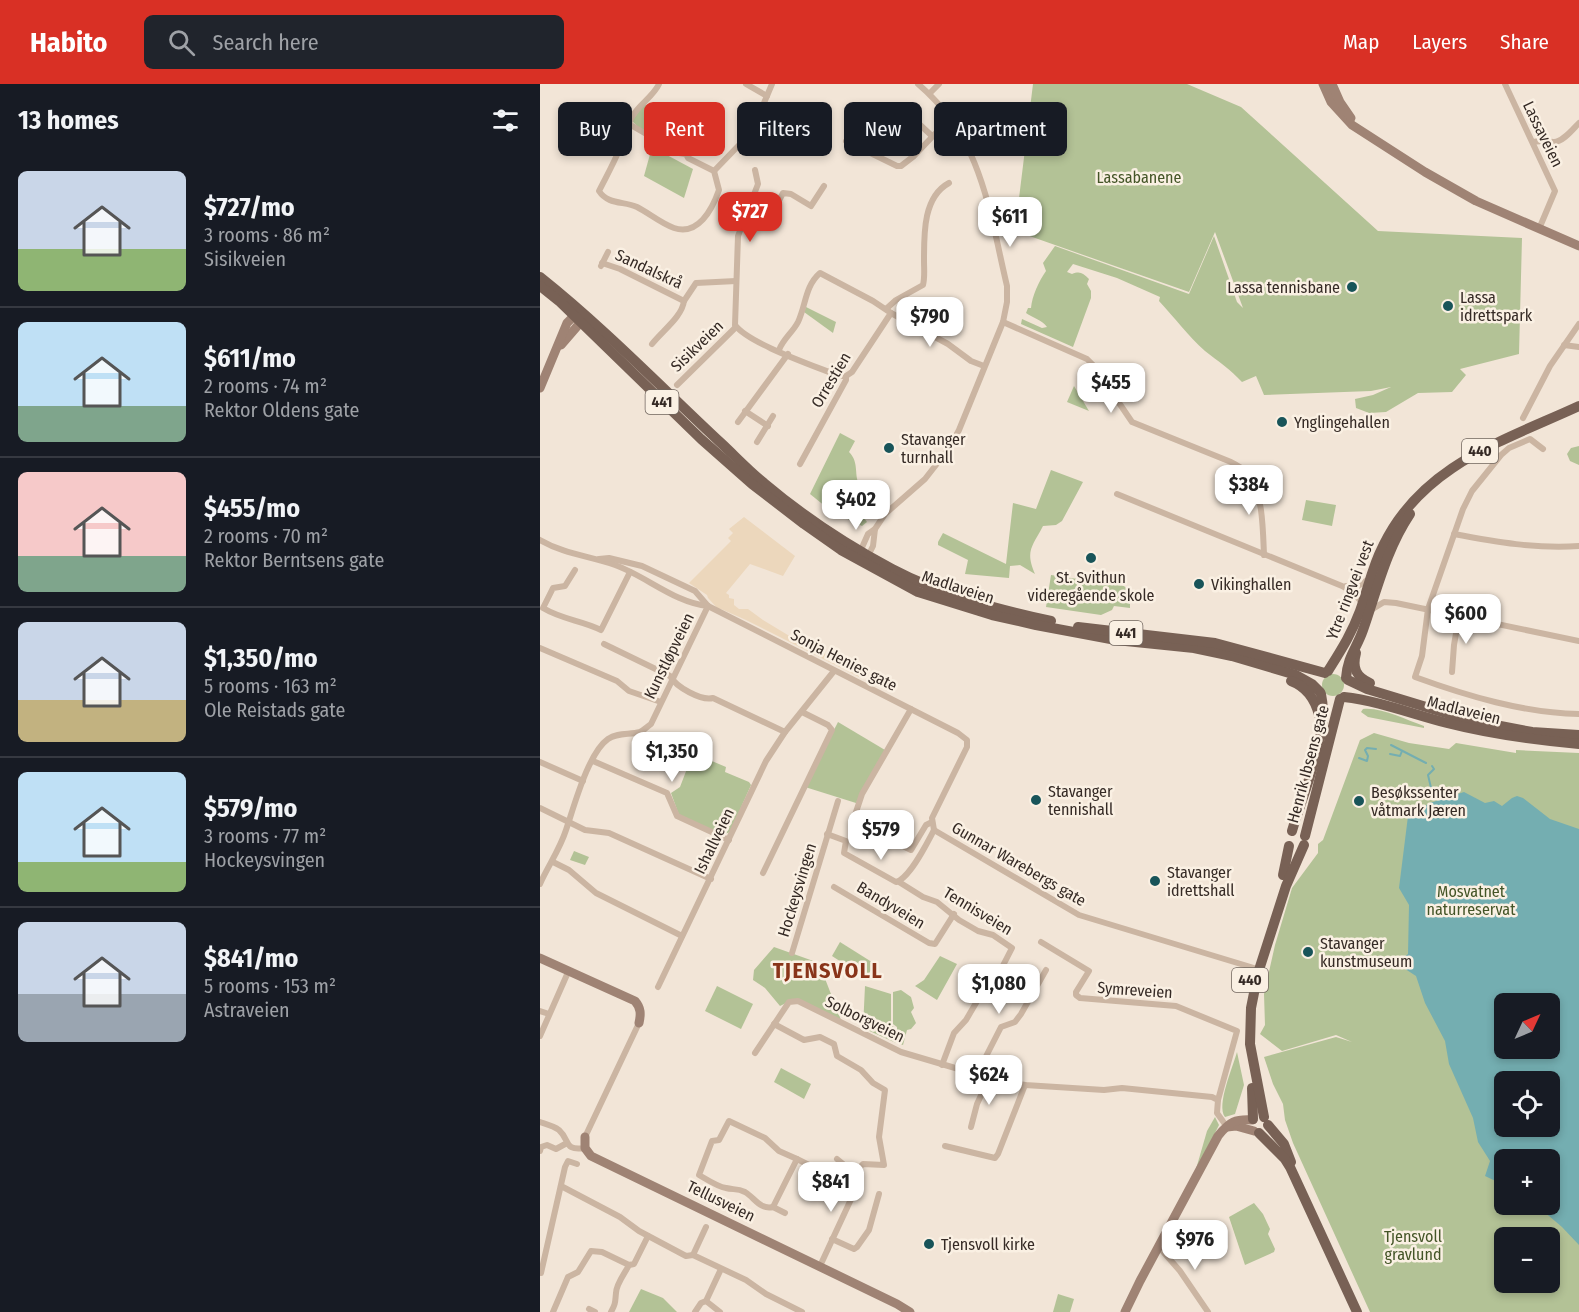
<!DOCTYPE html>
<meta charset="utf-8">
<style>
:root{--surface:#171b24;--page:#20242c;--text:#f1f3f6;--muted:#9ea1a6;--line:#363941;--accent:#d93025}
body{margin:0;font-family:"Fira Sans Condensed",sans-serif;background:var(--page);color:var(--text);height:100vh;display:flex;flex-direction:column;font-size:22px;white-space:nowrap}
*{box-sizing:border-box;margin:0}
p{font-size:20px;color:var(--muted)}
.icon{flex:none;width:33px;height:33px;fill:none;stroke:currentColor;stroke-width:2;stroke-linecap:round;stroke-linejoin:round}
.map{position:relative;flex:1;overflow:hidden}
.panel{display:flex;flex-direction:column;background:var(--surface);width:540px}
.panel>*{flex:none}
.top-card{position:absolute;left:18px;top:18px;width:570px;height:54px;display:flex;gap:12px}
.needle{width:39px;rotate:46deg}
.buttons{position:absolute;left:954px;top:909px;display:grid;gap:12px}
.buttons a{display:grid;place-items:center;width:66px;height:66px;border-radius:9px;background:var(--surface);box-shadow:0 3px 9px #0003;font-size:30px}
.price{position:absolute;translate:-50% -51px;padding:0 14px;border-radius:12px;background:#fff;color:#222;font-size:20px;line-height:39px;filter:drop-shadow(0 2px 3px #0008)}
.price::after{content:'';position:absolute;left:50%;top:36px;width:18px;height:14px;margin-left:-9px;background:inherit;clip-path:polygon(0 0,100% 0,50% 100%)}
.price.current{background:var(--accent);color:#fff}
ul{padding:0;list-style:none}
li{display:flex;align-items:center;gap:18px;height:150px;padding:0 18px}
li+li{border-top:2px solid var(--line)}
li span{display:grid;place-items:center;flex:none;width:168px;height:120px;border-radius:9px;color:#555}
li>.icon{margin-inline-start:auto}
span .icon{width:72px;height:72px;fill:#fffc;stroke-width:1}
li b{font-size:26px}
h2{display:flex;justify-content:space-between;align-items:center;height:72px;padding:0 18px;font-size:26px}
.pill{padding:0 21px;border-radius:9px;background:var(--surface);box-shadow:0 3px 9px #0003;font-size:21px;line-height:54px}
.pill.current{background:var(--accent);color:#fff}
header{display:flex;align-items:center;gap:36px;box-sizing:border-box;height:84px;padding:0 30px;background:var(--accent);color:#fff}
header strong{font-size:28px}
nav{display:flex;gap:33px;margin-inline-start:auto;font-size:21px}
.search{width:420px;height:54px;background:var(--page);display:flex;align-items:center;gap:15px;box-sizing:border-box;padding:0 21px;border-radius:9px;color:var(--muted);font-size:22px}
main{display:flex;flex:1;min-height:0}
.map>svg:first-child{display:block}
.green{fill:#b3c296;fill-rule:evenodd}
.plaza{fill:#ecd7bc}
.water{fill:#74aeb1;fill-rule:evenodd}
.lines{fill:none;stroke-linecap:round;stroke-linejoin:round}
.stream{stroke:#74aeb1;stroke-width:2}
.street{stroke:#cbb5a2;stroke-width:6}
.secondary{stroke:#9f8374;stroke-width:9}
.primary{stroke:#786155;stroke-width:10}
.poi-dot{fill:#185459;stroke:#faf0e3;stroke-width:2}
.labels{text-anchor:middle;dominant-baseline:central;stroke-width:5;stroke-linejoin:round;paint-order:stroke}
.shield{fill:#faf0e3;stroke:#70655e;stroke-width:1.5}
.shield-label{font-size:15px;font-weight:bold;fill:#352a25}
.street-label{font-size:16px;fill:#352a25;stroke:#faf0e3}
.park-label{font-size:16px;fill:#445527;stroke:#faf0e3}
.poi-label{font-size:16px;fill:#352a25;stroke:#faf0e3;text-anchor:start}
.district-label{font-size:22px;font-weight:bold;letter-spacing:1.5px;fill:#893419;stroke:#faf0e3}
</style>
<header>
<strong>Habito</strong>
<div class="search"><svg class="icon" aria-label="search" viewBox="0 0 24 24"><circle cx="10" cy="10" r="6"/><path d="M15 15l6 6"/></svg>Search here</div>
<nav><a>Map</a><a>Layers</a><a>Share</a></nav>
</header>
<main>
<section class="panel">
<h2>13 homes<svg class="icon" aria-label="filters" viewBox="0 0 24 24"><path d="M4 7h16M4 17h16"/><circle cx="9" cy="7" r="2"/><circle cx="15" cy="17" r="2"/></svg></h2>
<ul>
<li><span style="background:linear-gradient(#c9d6e8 65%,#8fb573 0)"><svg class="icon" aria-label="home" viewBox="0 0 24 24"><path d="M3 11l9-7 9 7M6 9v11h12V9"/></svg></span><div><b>$727/mo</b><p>3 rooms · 86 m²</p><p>Sisikveien</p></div></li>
<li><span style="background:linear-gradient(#bfe0f5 70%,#7fa58c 0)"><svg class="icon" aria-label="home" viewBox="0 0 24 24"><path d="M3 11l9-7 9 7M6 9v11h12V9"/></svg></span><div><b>$611/mo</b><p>2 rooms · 74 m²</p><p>Rektor Oldens gate</p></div></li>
<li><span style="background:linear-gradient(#f6c9c9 70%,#7fa58c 0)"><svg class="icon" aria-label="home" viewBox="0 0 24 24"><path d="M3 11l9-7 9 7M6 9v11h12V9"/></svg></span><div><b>$455/mo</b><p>2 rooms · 70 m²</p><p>Rektor Berntsens gate</p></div></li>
<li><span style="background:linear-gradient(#c9d6e8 65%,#c2b280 0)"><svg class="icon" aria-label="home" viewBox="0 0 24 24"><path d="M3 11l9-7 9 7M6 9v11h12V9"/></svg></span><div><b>$1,350/mo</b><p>5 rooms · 163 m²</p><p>Ole Reistads gate</p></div></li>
<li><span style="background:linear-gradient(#bfe0f5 75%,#8fb573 0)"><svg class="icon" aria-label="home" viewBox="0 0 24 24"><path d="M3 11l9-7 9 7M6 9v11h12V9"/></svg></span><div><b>$579/mo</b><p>3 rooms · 77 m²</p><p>Hockeysvingen</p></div></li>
<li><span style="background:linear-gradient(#c9d6e8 60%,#9aa5b1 0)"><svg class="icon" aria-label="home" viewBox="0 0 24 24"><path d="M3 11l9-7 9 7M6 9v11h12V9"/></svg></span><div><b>$841/mo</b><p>5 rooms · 153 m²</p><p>Astraveien</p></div></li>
</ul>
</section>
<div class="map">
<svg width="1039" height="1228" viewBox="0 0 1039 1228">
<rect width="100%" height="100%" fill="#f2e5d7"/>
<!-- green -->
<g class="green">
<path d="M493 0H647L701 23 838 147 982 154 979 270 920 285 926 291 912 308 878 309 846 328 829 329 816 324 815 315 833 311 851 303 831 307 724 311 716 292 702 298C691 286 678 277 665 267 648 252 635 234 619 217L620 213 577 194 533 180 527 188 532 190C540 187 543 189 549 195L547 200 551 207V214L533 263 481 240 482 235 502 244 507 243C502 236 493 234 486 229L488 224H491C492 212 499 197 506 187L503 179 515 162 649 210 674 152 697 218 703 224 675 148 649 208 475 147Z"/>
<polygon points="104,20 116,27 103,48 92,37"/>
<polygon points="112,63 153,85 144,114 104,92"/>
<polygon points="266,223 296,238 293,249 264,228"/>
<polygon points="534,302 549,327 527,318"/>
<path d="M300 349 315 357 309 368C320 379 313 392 320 402 324 408 335 412 341 417L324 434 327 438 322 442 291 427 270 410Z"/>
<polygon points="1039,362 1039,381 1030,377 1027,370 1031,364"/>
<path d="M511 386 543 398 522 437 516 441 503 442C492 463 485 467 495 490L480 481 470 482 469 494 425 490 428 476 398 461V458L403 449 466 480 473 419 496 425Z"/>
<polygon points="766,416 796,421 792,442 762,436"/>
<polygon points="511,491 584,502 589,507 588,519 590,520 590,524 574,522 572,526 561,531 506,523"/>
<circle cx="793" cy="601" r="11"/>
<path d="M823 625C842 623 866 636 884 642V644L828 633 821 628Z"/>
<polygon points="298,638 345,666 316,719 265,703"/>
<path d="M834 649 869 659 909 665 916 659 976 669V666L1039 669V1228H830L753 1059 745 1036 743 1020 733 1000 724 973 796 953 812 958 796 951 742 967 720 950 725 941 724 910 735 861 752 804 778 769V760L783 756 820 656ZM964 920H1010V964H964ZM964 998H1010V1042H964ZM964 1076H1010V1120H964ZM964 1154H1010V1198H964Z"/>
<polygon points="153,669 186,683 185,688 209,698 211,701 190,748 185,750 179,750 139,731 131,709 140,703"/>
<polygon points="34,767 49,773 45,781 30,776"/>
<polygon points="300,858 335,880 326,894 292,872"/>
<polygon points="234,863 279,879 301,936 350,959 252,916 240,922 225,904 213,896 214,886"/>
<polygon points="400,872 417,880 397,916 375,902 384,896"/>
<polygon points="177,902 213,920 201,945 165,927"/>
<polygon points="325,902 351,910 351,941 355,944 356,959 323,944"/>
<polygon points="361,906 371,913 374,924 371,928 376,939 371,945 367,946 363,961 357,959 357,943 353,940 353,908"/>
<path d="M697 968 704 1001 695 1030 685 1033C676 1021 693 983 697 968Z"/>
<polygon points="241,984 271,1000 264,1015 234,998"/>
<polygon points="675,1033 679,1041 676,1047 656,1085 667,1047"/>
<polygon points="714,1119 723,1130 730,1145 728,1150 735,1165 734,1168 705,1181 689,1133"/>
<polygon points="101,1205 123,1214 137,1228 89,1228"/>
<polygon points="518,1210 534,1215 530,1228 513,1228"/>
</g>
<!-- plaza -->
<polygon class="plaza" points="204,433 255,472 243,492 210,480 186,509 189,511 189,514 194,515 194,521 199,525 208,525 223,536 266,562 321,585 319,593 206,536 181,525 179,526 168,514 167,511 149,499 191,457 188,454 193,449 189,445"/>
<!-- water -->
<path class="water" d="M924 708 945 719 954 717 962 722 972 714 977 712 983 714 1010 735 1039 745V1161L1022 1143 996 1121 1010 1120V1076H964V1101L945 1092 950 1077 938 1058 933 1034 909 980 905 957 885 919 876 892 856 879 868 870 869 821 859 804 868 732 890 719ZM964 920H1010V964H964ZM964 998H1010V1042H964Z"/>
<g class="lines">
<!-- stream -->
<g class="stream">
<polyline points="851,661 886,679"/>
<polyline points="850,670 860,672 862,667"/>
<polyline points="819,674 827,677 828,672 825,666 827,664 836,665"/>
<polyline points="892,682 894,685 888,691 892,708 900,715"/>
</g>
<!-- street -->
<g class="street">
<polyline points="206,0 227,12"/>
<polyline points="965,0 1015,107 999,145"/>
<polyline points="390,9 399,0"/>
<polyline points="342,21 362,24 392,52"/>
<path d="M89 40 139 69 146 70 148 74 174 87 179 106C172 126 158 152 134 144 120 139 109 129 97 123 84 117 68 121 59 107 66 93 74 79 80 64 84 54 87 43 92 33 99 20 113 13 119 0"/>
<polyline points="306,57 357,82 361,82 374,72 411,33"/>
<path d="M993 58C1001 56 1006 58 1014 58 1023 58 1033 45 1039 39"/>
<path d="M215 86 218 100 198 152 195 241C209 260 275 282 299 292H306"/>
<polyline points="174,87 202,58 215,40 232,0"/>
<polyline points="203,139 211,138 226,141 243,109 251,110 271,122 284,102"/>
<polyline points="62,179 80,185 144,217 156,199 196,197"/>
<polyline points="61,182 68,168"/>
<path d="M346 225 356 216 383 201C385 193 384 185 384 177 384 150 383 113 409 99"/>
<path d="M463 238 547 275 554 282 592 338 691 378C698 382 705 385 710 392 723 410 723 449 724 471"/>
<path d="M112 260C122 247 142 233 144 217"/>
<polyline points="1024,261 1039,263"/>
<path d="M239 266C243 255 253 248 258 238 266 221 265 202 280 189L333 217 351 229 408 260 431 277 444 282"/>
<polyline points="137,301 196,243"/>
<polyline points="205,327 228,342"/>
<polyline points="983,334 1010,282 1039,240"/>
<polyline points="198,338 248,270"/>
<polyline points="217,358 233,332"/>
<path d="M1003 365 990 355 969 364 961 371 932 407 923 425 888 525 882 572 875 593C927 612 984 629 1039 630"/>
<polyline points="260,380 306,296 306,292 312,288 351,229"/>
<polyline points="577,410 802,502 814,509 822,519"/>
<path d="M914 450C956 458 996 465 1039 462"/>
<path d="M0 456C24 470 49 472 75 481 106 492 135 519 168 522L418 649 427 656V663L392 734 394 746 539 831 714 884"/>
<path d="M320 468 328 450 335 445 345 430 385 395 410 363 419 346 463 238 467 218V202C449 126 442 54 378 0"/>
<polyline points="327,474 333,462 335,445"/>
<polyline points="59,475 69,474 102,482 155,507 168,522"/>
<path d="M35 486 25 502 13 504 3 524C23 536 41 536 61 546L90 488"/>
<polyline points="806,502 818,502 829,495"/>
<polyline points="831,526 844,518 856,519 1039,557"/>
<path d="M64 560 130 592C136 603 161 617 173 614L245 648"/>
<polyline points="0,564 77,597 89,607 121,618"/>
<polyline points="912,588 914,561 919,532"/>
<polyline points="53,677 127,709 137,732 189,756"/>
<polyline points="0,678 43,697"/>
<polyline points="0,724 45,746 69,749 171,795"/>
<polyline points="315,731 322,710 371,625"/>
<polyline points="316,739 371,766 386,741 392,738"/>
<path d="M287 750 306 757 304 769 356 798C370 794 387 759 394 746"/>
<polyline points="13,778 29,786 56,809 142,852"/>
<polyline points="223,789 292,646 288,641 262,628"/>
<polyline points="359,798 383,813 397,818 419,836 438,847 453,851 472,864 455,897 450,895 426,936 414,949 402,981"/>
<path d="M0 800C8 782 20 765 26 746 34 723 48 669 68 655 78 648 89 651 100 648 104 646 108 642 111 640L168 522"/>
<polyline points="294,803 389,859 395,860 414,830"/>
<polyline points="501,858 549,887 536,908 536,911 540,914 636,922 697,947 678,1016"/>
<polyline points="252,869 298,717"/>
<polyline points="118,903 226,677 245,648 294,587"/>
<polyline points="0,927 9,930"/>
<polyline points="234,940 264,956 280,953 294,960 297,972 321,986 333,999 345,1006 339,1053 344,1081 323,1080 314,1089"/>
<polyline points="0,952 29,886"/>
<polyline points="215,969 249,918 258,917 361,968 449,994 485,1001 564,1006 582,1004 672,1013 678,1016 677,1029 687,1043"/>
<polyline points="437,990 461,943 475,938 481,930 506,886"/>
<path d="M189 1037 225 1054 239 1067 257 1075 233 1123C220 1126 215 1114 205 1108 197 1104 193 1106 186 1104 178 1103 166 1095 159 1091L172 1057 179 1056Z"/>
<path d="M0 1038C6 1040 14 1042 19 1046 31 1057 23 1067 45 1064"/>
<polyline points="431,1043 437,1020 449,994"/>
<polyline points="45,1053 99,939"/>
<polyline points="405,1062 455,1074 458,1070 485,1001"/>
<polyline points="0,1067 1,1063 7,1061 16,1065 27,1059"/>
<polyline points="257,1075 281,1087"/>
<polyline points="21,1102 80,1133 99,1147 146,1172 153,1171"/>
<polyline points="233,1123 245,1129"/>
<polyline points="166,1143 153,1171 206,1196 226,1210 262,1228"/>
<polyline points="292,1155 314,1165 317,1163 329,1146 339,1110"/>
<polyline points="619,1163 640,1187 668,1228"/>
<polyline points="280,1182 313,1111 315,1104 314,1089 297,1075"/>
<polyline points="1,1189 25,1083 28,1077 37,1080"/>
<polyline points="166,1217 180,1228"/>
<polyline points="49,1225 55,1228"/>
<polyline points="13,1228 28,1193 38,1188 51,1167 62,1168 89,1181"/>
<path d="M71 1228C76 1219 75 1218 76 1209 76 1200 85 1189 89 1181L94 1180 108 1152"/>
<polyline points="155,1228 161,1219 166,1217 181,1185"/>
</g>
<!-- secondary -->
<g class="secondary">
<polyline points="783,0 791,18 812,41 885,88 936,117 1039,162"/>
<polyline points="792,0 800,18 811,34"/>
<polyline points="21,261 40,239 42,231"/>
<polyline points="0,304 27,239 34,232 40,230"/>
<path d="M0 874 95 917C101 924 101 930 99 939"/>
<polyline points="687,1043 696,1042 714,1047"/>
<polyline points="45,1053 45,1064 51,1072 357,1220 370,1228"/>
<path d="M585 1228 600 1197 678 1052C690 1037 695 1035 713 1036"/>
</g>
<!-- primary -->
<g class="primary">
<path d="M0 193C64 244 121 303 181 359 195 372 209 387 224 399 263 432 307 461 352 485 401 511 457 525 511 537"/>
<polyline points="0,202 19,217 161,355 212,400 264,440 301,466 378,508 452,531 496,541 576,556 654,564 692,572 756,591 772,600 780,608"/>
<polyline points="538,543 675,559 785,589"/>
<path d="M816 569C812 584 816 593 830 599"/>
<path d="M788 587C801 566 811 551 820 527 828 505 832 483 843 462 882 381 963 357 1039 322"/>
<path d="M806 594C808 571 816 566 823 546 837 506 846 466 870 430"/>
<polyline points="808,596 827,605 929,636 992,648 1039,651"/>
<path d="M751 597C767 603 775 615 779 631"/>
<path d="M804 613C839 617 872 630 907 639 950 650 994 656 1039 660"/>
<path d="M752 747C763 709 790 650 781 610"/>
<polyline points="765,752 800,615"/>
<polyline points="743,791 749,762"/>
<polyline points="712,1004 713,1035"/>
<polyline points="724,1033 710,960 711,924 718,889 746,802 764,761"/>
<polyline points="728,1041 744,1060 751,1078"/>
<polyline points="719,1049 745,1075 750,1083 817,1228"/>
</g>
</g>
<!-- markers -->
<g class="poi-dot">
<circle cx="812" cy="203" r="6"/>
<circle cx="908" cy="222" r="6"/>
<circle cx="742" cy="338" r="6"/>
<circle cx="349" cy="364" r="6"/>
<circle cx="551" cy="474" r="6"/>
<circle cx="659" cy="500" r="6"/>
<circle cx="496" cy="716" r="6"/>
<circle cx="819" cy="717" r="6"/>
<circle cx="615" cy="797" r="6"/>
<circle cx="768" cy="868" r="6"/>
<circle cx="389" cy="1160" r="6"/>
</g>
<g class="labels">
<!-- shield labels -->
<g class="shield">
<rect x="105.5" y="306" width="33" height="24" rx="4.5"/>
<rect x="922" y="355" width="36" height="24" rx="4.5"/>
<rect x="569.5" y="537" width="33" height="24" rx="4.5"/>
<rect x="692" y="884" width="36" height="24" rx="4.5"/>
</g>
<g class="shield-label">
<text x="122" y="318">441</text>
<text x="940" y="367">440</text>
<text x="586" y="549">441</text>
<text x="710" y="896">440</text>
</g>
<!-- street labels -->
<g class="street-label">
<text transform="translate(1003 50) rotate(64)">Lassaveien</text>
<text transform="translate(109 185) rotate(25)">Sandalskrå</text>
<text transform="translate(157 262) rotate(-44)">Sisikveien</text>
<text transform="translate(291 296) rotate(-59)">Orrestien</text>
<text transform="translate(418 503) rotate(18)">Madlaveien</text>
<text transform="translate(810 506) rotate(-69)">Ytre ringvei vest</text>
<text transform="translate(129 572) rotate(-64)">Kunstløpveien</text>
<text transform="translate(304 576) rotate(27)">Sonja Henies gate</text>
<text transform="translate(924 626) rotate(14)">Madlaveien</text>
<text transform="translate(768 680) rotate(-75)">Henrik Ibsens gate</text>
<text transform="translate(174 757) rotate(-64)">Ishallveien</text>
<text transform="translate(479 780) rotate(30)">Gunnar Warebergs gate</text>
<text transform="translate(257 806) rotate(-73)">Hockeysvingen</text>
<text transform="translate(351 821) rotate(31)">Bandyveien</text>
<text transform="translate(438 827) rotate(31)">Tennisveien</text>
<text transform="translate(595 906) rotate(4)">Symreveien</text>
<text transform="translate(325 935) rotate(26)">Solborgveien</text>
<text transform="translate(181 1117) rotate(26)">Tellusveien</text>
</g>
<!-- park labels -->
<g class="park-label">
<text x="599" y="93">Lassabanene</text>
<text x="931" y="807">Mosvatnet<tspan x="931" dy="18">naturreservat</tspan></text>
<text x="873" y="1152">Tjensvoll<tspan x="873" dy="18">gravlund</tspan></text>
</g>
<!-- poi labels -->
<g class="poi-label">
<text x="800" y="203" text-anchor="end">Lassa tennisbane</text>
<text x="920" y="213">Lassa<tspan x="920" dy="18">idrettspark</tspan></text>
<text x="754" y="338">Ynglingehallen</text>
<text x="361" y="355">Stavanger<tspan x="361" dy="18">turnhall</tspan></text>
<text x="551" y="493" text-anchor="middle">St. Svithun<tspan x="551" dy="18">videregående skole</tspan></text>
<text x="671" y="500">Vikinghallen</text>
<text x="508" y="707">Stavanger<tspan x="508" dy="18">tennishall</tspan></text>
<text x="831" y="708">Besøkssenter<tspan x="831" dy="18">våtmark Jæren</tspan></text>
<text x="627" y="788">Stavanger<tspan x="627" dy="18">idrettshall</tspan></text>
<text x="780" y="859">Stavanger<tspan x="780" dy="18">kunstmuseum</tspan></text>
<text x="401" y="1160">Tjensvoll kirke</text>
</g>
<!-- district labels -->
<g class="district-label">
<text x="288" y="886">TJENSVOLL</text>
</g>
</g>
</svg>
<div class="buttons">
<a><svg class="needle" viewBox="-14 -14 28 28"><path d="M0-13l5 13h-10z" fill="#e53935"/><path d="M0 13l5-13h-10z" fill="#9ea1a6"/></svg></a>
<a><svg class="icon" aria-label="locate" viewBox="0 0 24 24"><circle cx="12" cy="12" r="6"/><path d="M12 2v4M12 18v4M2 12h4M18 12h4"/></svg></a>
<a>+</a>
<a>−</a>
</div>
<b class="price current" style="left:210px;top:159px">$727</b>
<b class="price" style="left:470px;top:164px">$611</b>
<b class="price" style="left:390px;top:264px">$790</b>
<b class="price" style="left:571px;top:330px">$455</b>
<b class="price" style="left:709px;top:432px">$384</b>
<b class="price" style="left:316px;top:447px">$402</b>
<b class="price" style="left:926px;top:561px">$600</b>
<b class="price" style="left:132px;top:699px">$1,350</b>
<b class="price" style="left:341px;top:777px">$579</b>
<b class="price" style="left:459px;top:931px">$1,080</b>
<b class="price" style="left:449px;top:1022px">$624</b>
<b class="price" style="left:291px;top:1129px">$841</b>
<b class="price" style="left:655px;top:1187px">$976</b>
<div class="top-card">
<a class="pill">Buy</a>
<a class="pill current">Rent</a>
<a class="pill">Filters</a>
<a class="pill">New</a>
<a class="pill">Apartment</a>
</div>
</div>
</main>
